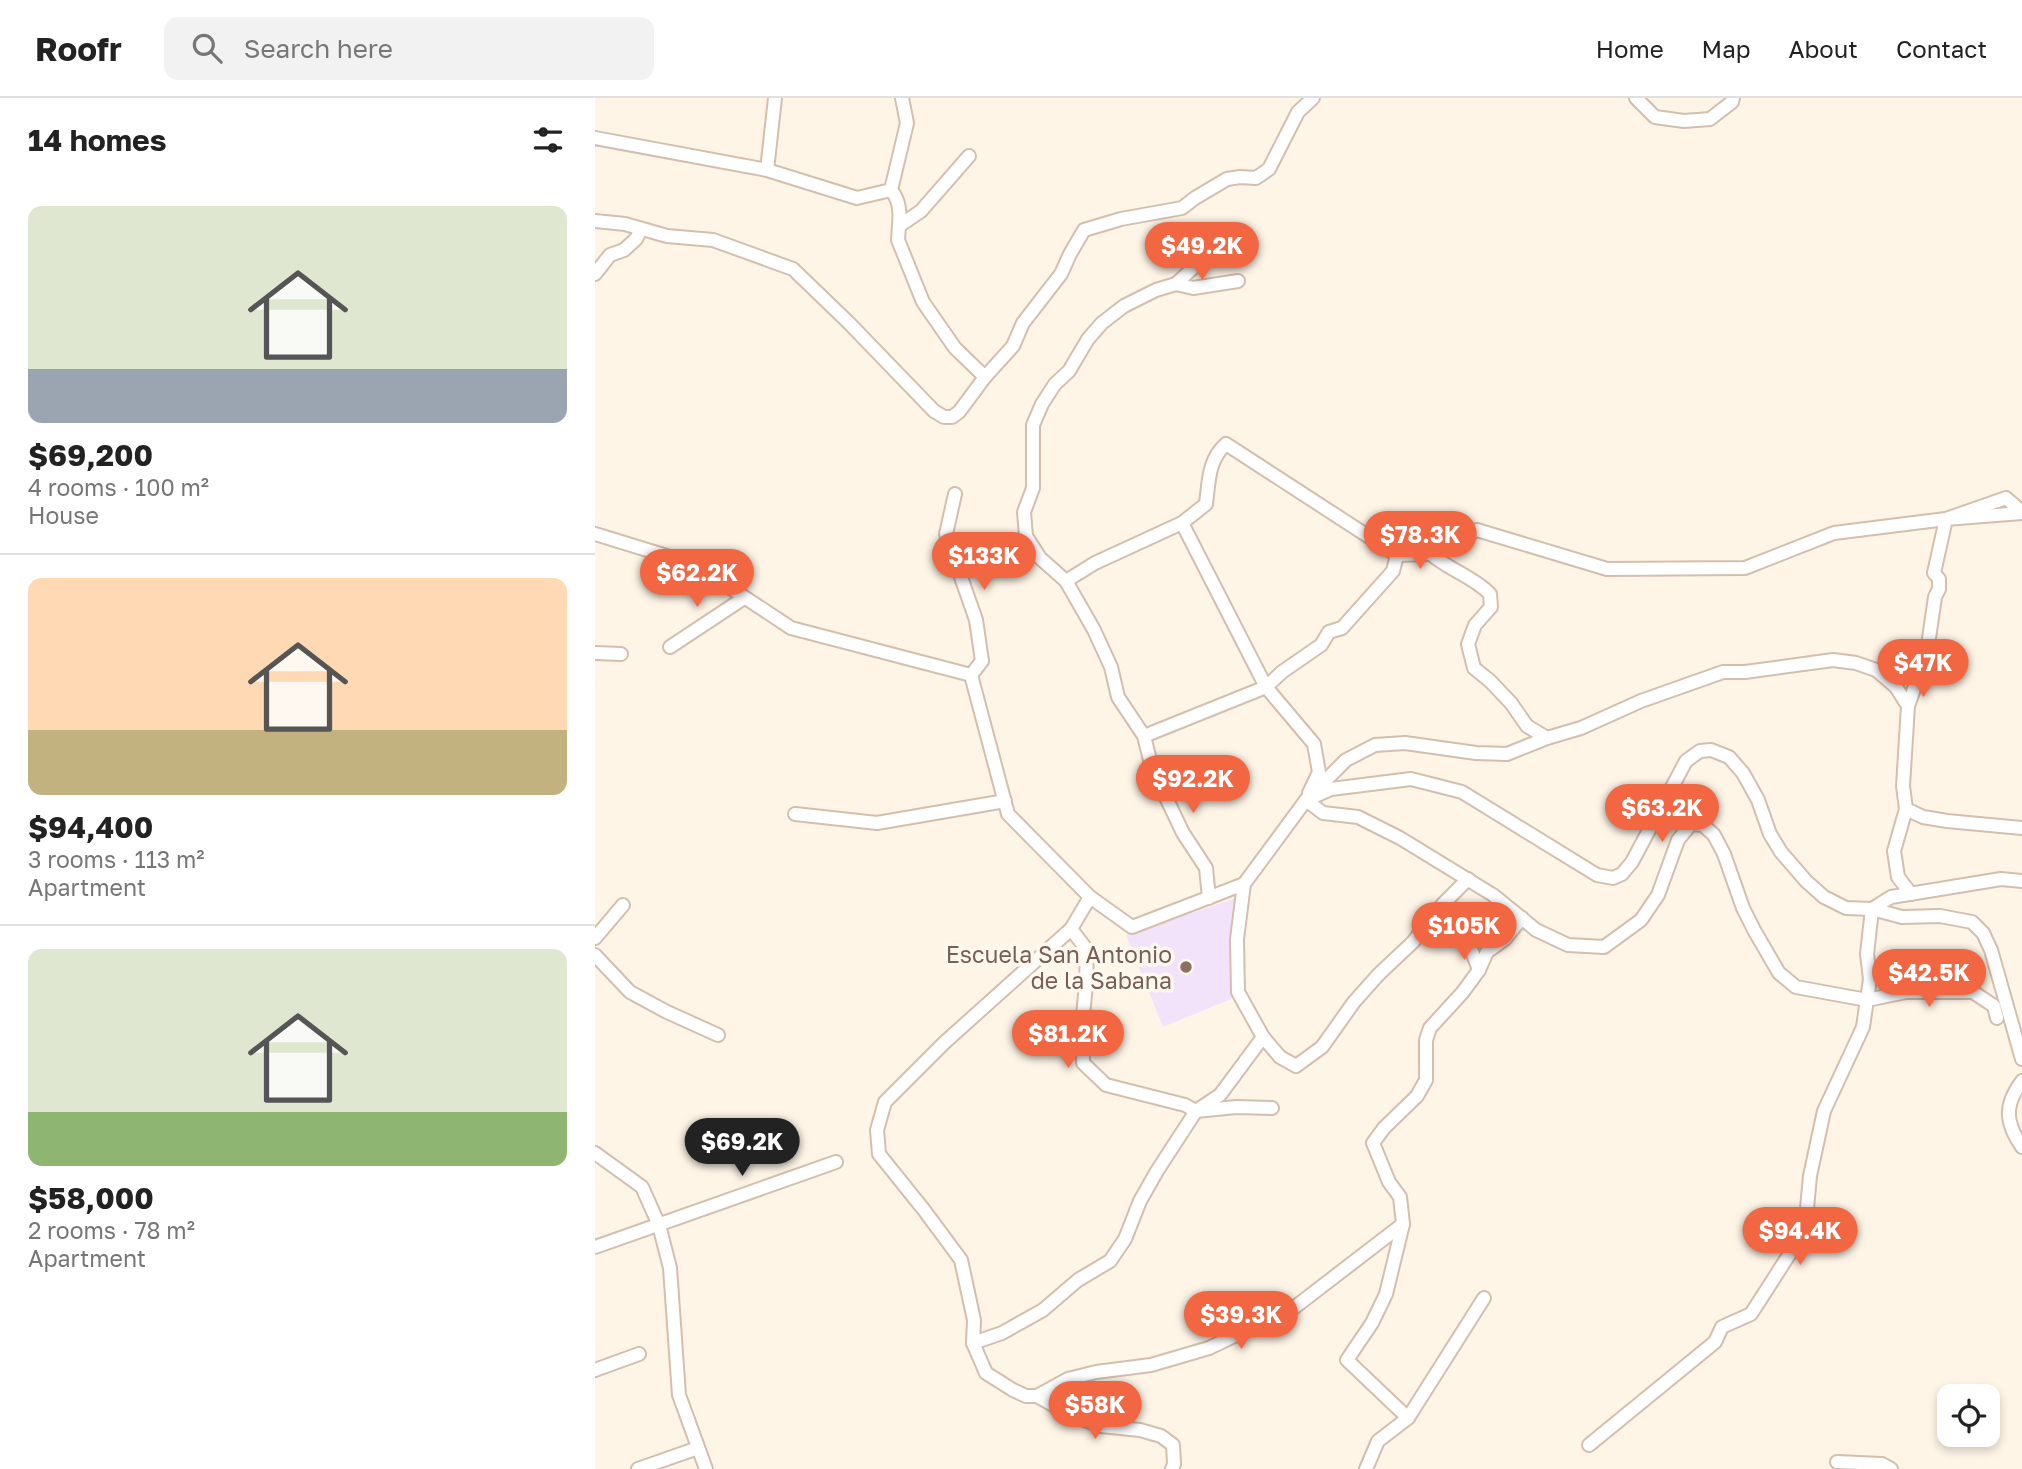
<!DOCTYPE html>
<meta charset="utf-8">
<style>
:root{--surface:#fff;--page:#f2f2f2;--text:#222;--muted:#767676;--line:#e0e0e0;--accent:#f26642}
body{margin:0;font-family:"Golos Text",sans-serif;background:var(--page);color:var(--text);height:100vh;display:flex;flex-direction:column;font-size:26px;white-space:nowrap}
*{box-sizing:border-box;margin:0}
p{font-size:23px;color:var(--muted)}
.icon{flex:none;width:38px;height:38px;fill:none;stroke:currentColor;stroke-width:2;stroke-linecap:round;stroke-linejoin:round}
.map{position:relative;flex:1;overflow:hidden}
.sheet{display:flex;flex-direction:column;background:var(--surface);width:595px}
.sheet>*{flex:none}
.tools{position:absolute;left:1342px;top:1286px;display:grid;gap:14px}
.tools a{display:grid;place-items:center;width:63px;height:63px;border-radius:14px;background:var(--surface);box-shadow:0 4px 10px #0003;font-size:35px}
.price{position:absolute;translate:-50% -60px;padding:0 16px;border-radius:24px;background:var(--accent);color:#fff;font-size:23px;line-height:46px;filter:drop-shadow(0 2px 4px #0008)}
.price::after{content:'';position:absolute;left:50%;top:42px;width:21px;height:16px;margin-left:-10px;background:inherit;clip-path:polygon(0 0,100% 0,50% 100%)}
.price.on{background:#222;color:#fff}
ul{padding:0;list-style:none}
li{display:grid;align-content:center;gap:14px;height:371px;padding:0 28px}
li+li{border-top:2px solid var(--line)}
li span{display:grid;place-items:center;height:217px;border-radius:14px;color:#555}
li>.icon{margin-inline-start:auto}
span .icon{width:126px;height:126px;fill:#fffc;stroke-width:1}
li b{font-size:30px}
h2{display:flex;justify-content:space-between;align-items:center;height:84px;padding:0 28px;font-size:30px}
header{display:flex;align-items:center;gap:42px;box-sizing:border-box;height:98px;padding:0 35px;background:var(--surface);border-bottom:2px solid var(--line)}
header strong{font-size:33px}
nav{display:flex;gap:38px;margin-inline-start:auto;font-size:24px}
.search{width:490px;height:63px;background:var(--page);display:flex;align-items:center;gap:18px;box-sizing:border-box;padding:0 24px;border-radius:14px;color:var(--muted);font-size:26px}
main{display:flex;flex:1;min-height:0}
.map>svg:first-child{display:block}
.education{fill:#f2e3fb}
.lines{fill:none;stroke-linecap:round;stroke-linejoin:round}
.street-casing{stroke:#d4beae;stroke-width:16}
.street{stroke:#fff;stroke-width:12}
.education-dot{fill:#8d6e63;stroke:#fff8ef;stroke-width:2.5}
.labels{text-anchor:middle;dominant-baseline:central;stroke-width:7;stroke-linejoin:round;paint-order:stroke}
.education-label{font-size:23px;fill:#785e54;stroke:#fff8ef;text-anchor:end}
</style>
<header>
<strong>Roofr</strong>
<div class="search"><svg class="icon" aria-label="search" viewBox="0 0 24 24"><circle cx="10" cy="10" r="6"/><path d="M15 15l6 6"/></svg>Search here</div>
<nav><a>Home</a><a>Map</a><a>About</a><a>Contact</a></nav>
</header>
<main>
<section class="sheet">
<h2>14 homes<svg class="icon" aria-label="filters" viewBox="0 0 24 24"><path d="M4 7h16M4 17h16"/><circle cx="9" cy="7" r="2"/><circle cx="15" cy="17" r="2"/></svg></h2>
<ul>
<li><span style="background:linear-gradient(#dfe7d0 75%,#9aa5b1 0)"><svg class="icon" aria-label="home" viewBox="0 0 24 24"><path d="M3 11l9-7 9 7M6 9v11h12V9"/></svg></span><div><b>$69,200</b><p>4 rooms · 100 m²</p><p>House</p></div></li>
<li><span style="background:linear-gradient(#ffd9b3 70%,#c2b280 0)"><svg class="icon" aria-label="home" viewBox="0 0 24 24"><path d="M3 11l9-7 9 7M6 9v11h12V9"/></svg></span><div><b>$94,400</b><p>3 rooms · 113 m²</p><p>Apartment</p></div></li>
<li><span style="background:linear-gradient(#dfe7d0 75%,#8fb573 0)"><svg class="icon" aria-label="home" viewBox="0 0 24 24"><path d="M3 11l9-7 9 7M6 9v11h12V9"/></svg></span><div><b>$58,000</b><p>2 rooms · 78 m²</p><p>Apartment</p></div></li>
</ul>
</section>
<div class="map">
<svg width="1427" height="1371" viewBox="0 0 1427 1371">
<rect width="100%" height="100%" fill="#fef5e7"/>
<!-- education -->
<polygon class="education" points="641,800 636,901 568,929 531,837"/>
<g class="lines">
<!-- street casing -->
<g class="street-casing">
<g id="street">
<polyline points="1041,0 1060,19 1089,23 1115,21 1137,4 1138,0"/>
<polyline points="0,40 172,72 262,100 296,92 312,25 307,0"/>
<polyline points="172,72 180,0"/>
<path d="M296 92C305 103 305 114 304 128L326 113 374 58"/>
<polyline points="0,123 30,126 72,138 118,142 198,171 254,225 339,313 349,319 357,319 364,314 390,279 418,248 428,225 466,176 475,156 489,132 526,121 587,110 600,100 632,81 645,79 661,80 674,71 703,14 718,0"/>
<polyline points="304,128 303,142 328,204 360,250 390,279"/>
<polyline points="0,176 15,157 29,152 41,141 46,131"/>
<polyline points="581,186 598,190 643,183"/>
<polyline points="360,396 351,436 381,522 387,563 376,577"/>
<polyline points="0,436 101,467 196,530 376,577 413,716 495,799 537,829 649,786 711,702 751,662 780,647 810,645 881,655 912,656 952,640 986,630 1046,603 1128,574 1150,574 1238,562 1261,565 1281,572 1301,589 1313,608 1308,688 1311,711 1299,753 1303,779 1316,796"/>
<path d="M836 456C854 472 879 479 895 496L896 509 880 527 873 546 879 570 895 583 916 605 932 628 952 640"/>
<polyline points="471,483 500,465 587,425"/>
<polyline points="75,549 149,500"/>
<polyline points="0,555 26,556"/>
<polyline points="1313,608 1332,554 1340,499 1344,491 1344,481 1339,475 1351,421 1427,415"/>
<polyline points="549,638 671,589 687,574 726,547 734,534 747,530 798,473 802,457"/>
<path d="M714 695 724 674 719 646 671 589 587 425 611 406C614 383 613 362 631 346L802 457 836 456 882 432 1012 471 1150 470 1239 435 1351 421 1411 400 1427 414"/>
<polyline points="718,699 736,691 816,681 867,694 1002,777 1018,780 1027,776 1037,764 1091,663 1105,653 1116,652 1134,659 1148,675 1163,702 1175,736 1186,754 1211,783 1229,799 1251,810 1277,811 1307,819 1345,818 1377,824 1388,835 1396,852 1427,961"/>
<polyline points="711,702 728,715 763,719 805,740 898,797 941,832 973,847 1009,849 1046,822 1063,797 1083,742 1096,726 1108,727 1119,737 1129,756 1148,810 1159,832 1184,875 1201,889 1272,902 1311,894 1378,894 1399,908 1402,920"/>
<polyline points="1311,711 1328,719 1352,723 1427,730"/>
<polyline points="200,716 282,725 410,703"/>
<polyline points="649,786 642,841 643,894 668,939 685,959 701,968 727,949 759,904 784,876 818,844 848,806 873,781"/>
<polyline points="495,799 476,831 349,945 290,1004 282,1032 284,1056 329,1112 366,1162 379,1222 378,1245 391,1275 418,1292 431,1298 442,1298 476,1317 506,1328 545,1332 566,1338 578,1347 579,1366 577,1371"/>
<polyline points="614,800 611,770 588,735 557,670 549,638 523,599 516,569 499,532 471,483 445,460 431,438 429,414 438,390 438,327 447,306 460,286 474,273 493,241 507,225 529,208 561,192 581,186 601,167 620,160"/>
<polyline points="1277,811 1296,799 1406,781 1427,783"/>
<polyline points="476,831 492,852 491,887 487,927 488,965 511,987 590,1007 601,1013 641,1009 677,1010"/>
<path d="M828 836 836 829C874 835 871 838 884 872"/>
<polyline points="0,840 28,807"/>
<polyline points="0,857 35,894 72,914 123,937"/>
<path d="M1427 983C1409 1007 1410 1024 1427 1049"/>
<polyline points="0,1055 47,1089 64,1127 75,1170 84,1297 111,1371"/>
<polyline points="0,1149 241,1064"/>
<polyline points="378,1245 407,1235 448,1212 483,1182 515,1163 530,1141 545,1103 562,1073 601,1013 625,997 668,939"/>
<polyline points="0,1272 44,1256"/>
<polyline points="442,1298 473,1281 501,1274 556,1267 614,1250 700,1209 808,1126"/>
<polyline points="813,1320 752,1262 777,1225 791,1196 808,1126 805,1099 794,1084 778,1045 789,1030 822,998 831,982 831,942 835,930 868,894 884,872 892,854 910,841 927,820"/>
<polyline points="994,1347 1120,1244 1127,1229 1156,1216 1210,1132 1215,1078 1229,1013 1268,929 1275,881 1272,856 1277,811"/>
<polyline points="1242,1364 1287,1366 1296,1371"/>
<polyline points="43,1371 103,1350"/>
<polyline points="771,1371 783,1343 813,1320 889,1200"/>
</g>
</g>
<!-- street -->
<use href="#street" class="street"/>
</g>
<!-- markers -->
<circle class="education-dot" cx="591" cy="869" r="7"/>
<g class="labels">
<!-- education labels -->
<g class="education-label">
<text x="577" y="856">Escuela San Antonio<tspan x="577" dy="26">de la Sabana</tspan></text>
</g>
</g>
</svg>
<div class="tools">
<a><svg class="icon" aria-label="locate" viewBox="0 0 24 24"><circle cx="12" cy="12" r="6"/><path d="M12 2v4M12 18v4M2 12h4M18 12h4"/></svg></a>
</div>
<b class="price" style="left:607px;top:184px">$49.2K</b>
<b class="price" style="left:825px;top:473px">$78.3K</b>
<b class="price" style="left:389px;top:494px">$133K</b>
<b class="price" style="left:102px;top:511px">$62.2K</b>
<b class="price" style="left:1328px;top:601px">$47K</b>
<b class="price" style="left:598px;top:717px">$92.2K</b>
<b class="price" style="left:1067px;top:746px">$63.2K</b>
<b class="price" style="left:869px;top:864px">$105K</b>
<b class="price" style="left:1334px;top:911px">$42.5K</b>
<b class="price" style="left:473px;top:972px">$81.2K</b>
<b class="price on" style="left:147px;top:1080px">$69.2K</b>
<b class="price" style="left:1205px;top:1169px">$94.4K</b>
<b class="price" style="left:646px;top:1253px">$39.3K</b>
<b class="price" style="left:500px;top:1343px">$58K</b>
</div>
</main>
